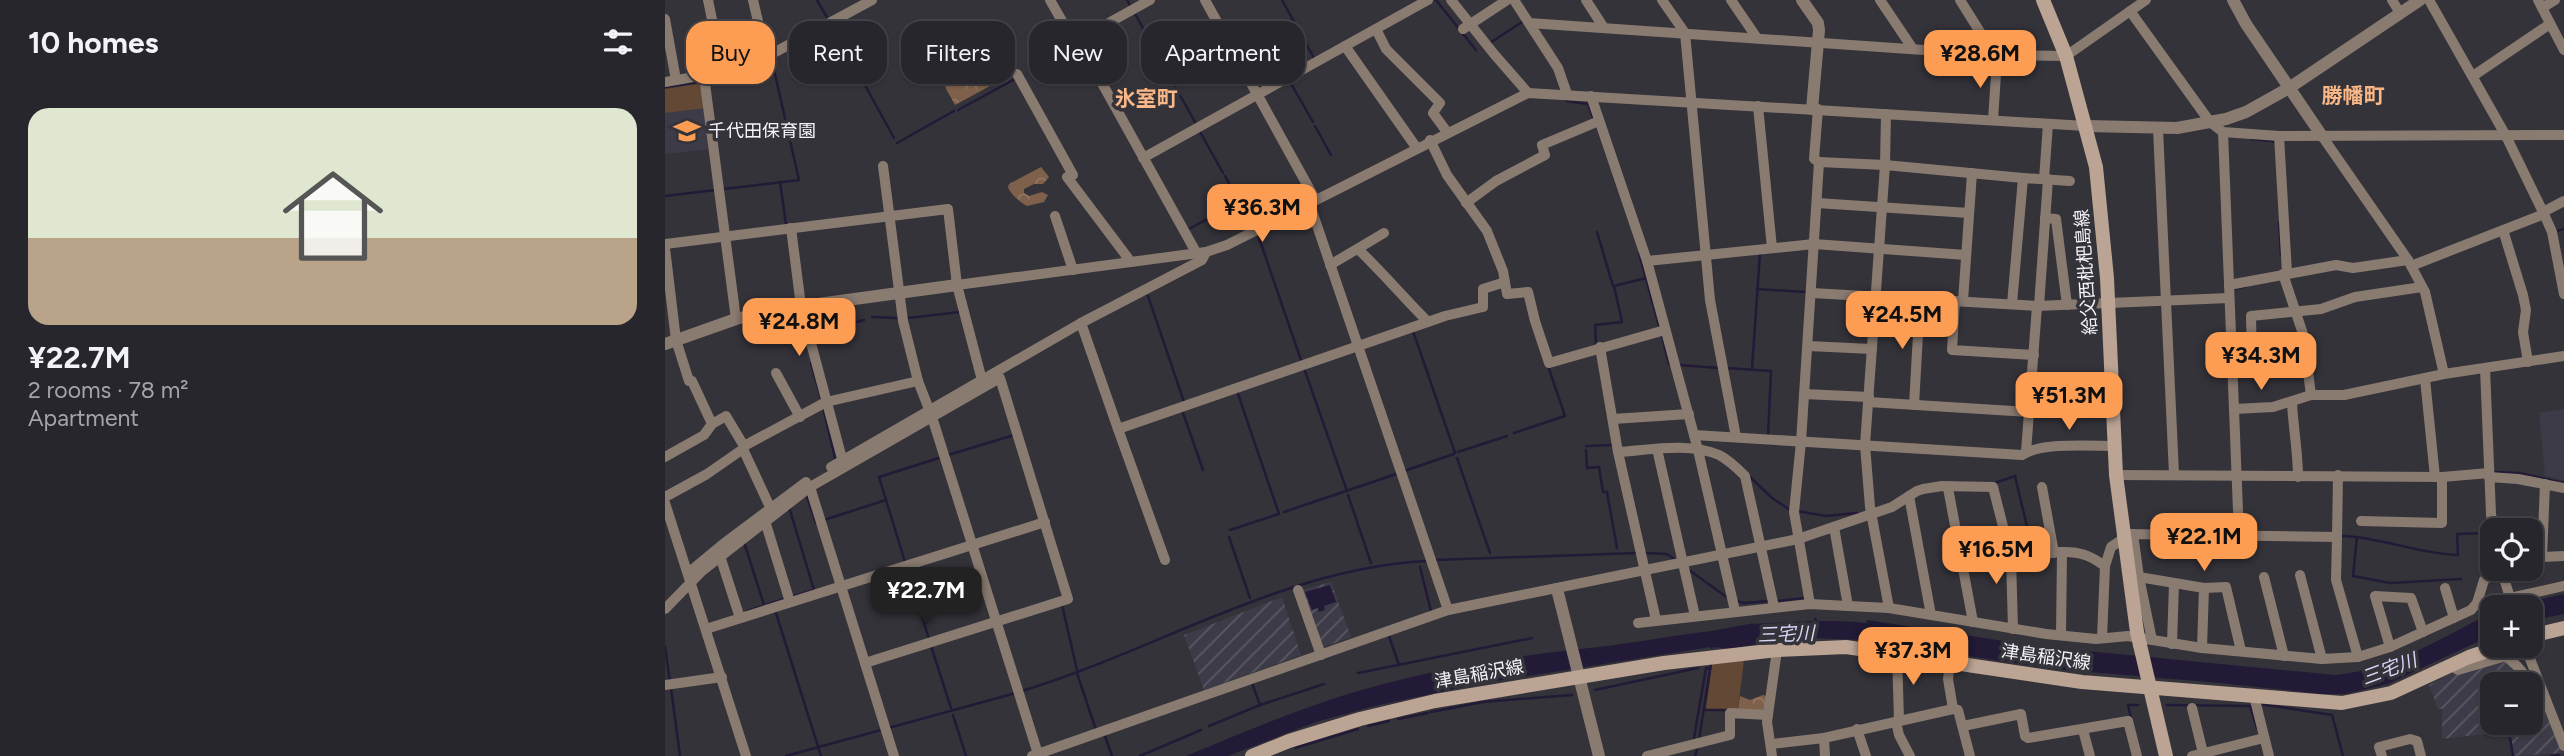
<!DOCTYPE html>
<meta charset="utf-8">
<style>
:root{--surface:#27262c;--page:#333238;--text:#f1f3f6;--muted:#a4a5a9;--line:#434348;--accent:#fc9d53}
body{margin:0;font-family:Figtree,"Noto Sans JP",sans-serif;background:var(--page);color:var(--text);height:100vh;display:flex;flex-direction:column;font-size:26px;white-space:nowrap}
*{box-sizing:border-box;margin:0}
p{font-size:23px;color:var(--muted)}
.icon{flex:none;width:38px;height:38px;fill:none;stroke:currentColor;stroke-width:2;stroke-linecap:round;stroke-linejoin:round}
.map{position:relative;flex:1;overflow:hidden}
.side{display:flex;flex-direction:column;background:var(--surface);width:665px}
.side>*{flex:none}
.top-card{position:absolute;left:21px;top:21px;width:665px;height:63px;display:flex;gap:14px}
.buttons{position:absolute;left:1815px;top:518px;display:grid;gap:14px}
.buttons a{display:grid;place-items:center;width:63px;height:63px;border-radius:14px;background:var(--surface);box-shadow:0 2px 5px #0004,0 0 0 2px var(--line);font-size:35px}
.price{position:absolute;translate:-50% -60px;padding:0 16px;border-radius:14px;background:var(--accent);color:#111;font-size:23px;line-height:46px;filter:drop-shadow(0 2px 4px #0008)}
.price::after{content:'';position:absolute;left:50%;top:42px;width:21px;height:16px;margin-left:-10px;background:inherit;clip-path:polygon(0 0,100% 0,50% 100%)}
.price.selected{background:#222;color:#fff}
ul{padding:0;list-style:none}
li{display:grid;align-content:center;gap:14px;height:371px;padding:0 28px}
li span{display:grid;place-items:center;height:217px;border-radius:21px;color:#555}
li>.icon{margin-inline-start:auto}
span .icon{width:126px;height:126px;fill:#fffc;stroke-width:1}
li b{font-size:30px}
h2{display:flex;justify-content:space-between;align-items:center;height:84px;padding:0 28px;font-size:30px}
.tag{padding:0 24px;border-radius:21px;background:var(--surface);box-shadow:0 2px 5px #0004,0 0 0 2px var(--line);font-size:24px;line-height:63px}
.tag.selected{background:var(--accent);color:#111}
main{display:flex;flex:1;min-height:0}
.map>svg:first-child{display:block}
.built{fill:#3d3b48}
.industrial{fill:url(#industrial-furrows)}
.forest{fill:url(#forest-crowns)}
.park{fill:#634835}
.water{fill:#221a36}
.lines{fill:none;stroke-linecap:round;stroke-linejoin:round}
.stream{stroke:#221a36;stroke-width:2.5}
.minor{stroke:#8a7b71;stroke-width:10}
.tertiary{stroke:#8a7b71;stroke-width:12}
.secondary{stroke:#bba494;stroke-width:14}
.secondary-bridge{stroke:#bba494;stroke-width:14}
.labels{text-anchor:middle;dominant-baseline:central;stroke-width:7;stroke-linejoin:round;paint-order:stroke}
.poi-label{font-size:18px;fill:#f5f4f9;stroke:#34333a;text-anchor:start}
.street-label{font-size:18px;fill:#f5f4f9;stroke:#34333a}
.water-label{font-size:19px;font-style:italic;fill:#dbd4f8;stroke:#34333a}
.quarter-label{font-size:21px;font-weight:bold;fill:#fab787;stroke:#34333a}
</style>
<main>
<section class="side">
<h2>10 homes<svg class="icon" aria-label="filters" viewBox="0 0 24 24"><path d="M4 7h16M4 17h16"/><circle cx="9" cy="7" r="2"/><circle cx="15" cy="17" r="2"/></svg></h2>
<ul>
<li><span style="background:linear-gradient(#dfe7d0 60%,#b9a48a 0)"><svg class="icon" aria-label="home" viewBox="0 0 24 24"><path d="M3 11l9-7 9 7M6 9v11h12V9"/></svg></span><div><b>¥22.7M</b><p>2 rooms · 78 m²</p><p>Apartment</p></div></li>
</ul>
</section>
<div class="map">
<svg width="1899" height="756" viewBox="0 0 1899 756">
<defs>
<pattern id="industrial-furrows" width="10" height="10" patternUnits="userSpaceOnUse" patternTransform="scale(1.75)"><rect width="10" height="10" fill="#3d3b48"/><path d="M-1 1l2-2M0 10L10 0M9 11l2-2" fill="none" stroke="#5a5863"/></pattern>
<pattern id="forest-crowns" width="20" height="18" patternUnits="userSpaceOnUse" patternTransform="scale(1.75)"><rect width="20" height="18" fill="#7f604a"/><path d="M2 6a3 3 0 1 1 6 0M12 15a3 3 0 1 1 6 0" fill="none" stroke="#927765"/></pattern>
</defs>
<rect width="100%" height="100%" fill="#34333a"/>
<!-- built -->
<g class="built">
<polygon points="41,108 46,149 0,154 0,113"/>
<polygon points="1899,409 1899,480 1880,476 1874,413"/>
</g>
<!-- industrial -->
<g class="industrial">
<polygon points="666,582 686,637 656,648 636,590"/>
<polygon points="617,597 636,655 539,690 519,635"/>
<polygon points="1841,659 1864,684 1827,684 1827,723 1866,723 1866,686 1882,710 1899,753 1848,756 1844,731 1777,739 1777,709 1773,709 1764,685 1787,673"/>
</g>
<!-- forest -->
<g class="forest">
<polygon points="337,56 347,74 290,105 280,87"/>
<path d="M376 167 384 177 378 184H369L359 189V193L364 196 377 192 383 195 379 202 362 206C356 203 345 194 343 187L344 184Z"/>
<polygon points="1098,695 1101,696 1101,711 1073,709 1075,696 1085,700"/>
</g>
<!-- park -->
<g class="park">
<polygon points="38,83 41,108 0,113 0,89"/>
<polygon points="1079,660 1073,709 1041,709 1047,664"/>
</g>
<!-- water -->
<g class="water">
<polygon points="665,585 671,602 659,606 660,610 654,612 653,608 647,610 640,592"/>
<polygon points="1899,594 1899,614 1866,621 1866,607 1840,607"/>
<path d="M1827 612V635L1723 684 1680 694H1657L1555 683 1389 669 1198 640 1146 638 1123 642 1120 639 1065 649 1048 647 1047 650 1045 647 813 684 709 706 651 722 563 756H521C570 736 619 715 670 698 749 673 833 658 915 649 959 645 1003 636 1047 631L1084 624 1149 621 1150 617 1153 621C1169 621 1185 621 1201 623L1202 620 1370 646 1671 675C1728 669 1777 638 1827 612Z"/>
</g>
<g class="lines">
<!-- stream -->
<g class="stream">
<polyline points="152,0 163,19"/>
<polyline points="462,0 466,7"/>
<polyline points="617,0 649,58"/>
<polyline points="771,0 811,50"/>
<polyline points="469,12 531,124"/>
<polyline points="167,25 229,138"/>
<polyline points="825,43 857,22"/>
<polyline points="47,80 95,70"/>
<polyline points="624,80 648,122"/>
<polyline points="0,87 34,82"/>
<polyline points="901,101 923,104 929,120"/>
<polyline points="293,110 350,79"/>
<polyline points="650,126 666,155"/>
<polyline points="534,130 558,173"/>
<polyline points="1587,139 1608,141 1610,143"/>
<polyline points="232,143 289,111"/>
<polyline points="560,176 588,226"/>
<polyline points="115,182 121,225"/>
<polyline points="59,189 134,180 107,61"/>
<polyline points="0,196 51,190"/>
<polyline points="1614,223 1616,255"/>
<polyline points="522,230 574,202"/>
<polyline points="1891,231 1899,229"/>
<polyline points="932,232 948,286"/>
<polyline points="594,238 637,363"/>
<polyline points="974,253 994,326"/>
<polyline points="1092,289 1140,292"/>
<polyline points="1569,289 1582,286"/>
<polyline points="483,296 519,402"/>
<polyline points="207,317 233,318"/>
<polyline points="243,318 295,312"/>
<polyline points="748,331 790,453"/>
<polyline points="148,333 199,320"/>
<polyline points="997,336 1004,364"/>
<polyline points="931,345 930,325 957,322 949,286 981,278"/>
<polyline points="146,363 156,398"/>
<polyline points="1014,365 1054,368"/>
<polyline points="639,368 682,491"/>
<polyline points="1061,368 1106,371 1103,436"/>
<polyline points="1087,369 1095,253"/>
<polyline points="517,410 538,470"/>
<polyline points="159,411 170,458"/>
<polyline points="849,433 900,416 884,369"/>
<polyline points="921,446 947,445"/>
<polyline points="921,450 922,468 934,467 938,492 942,492 952,548"/>
<polyline points="793,452 842,436"/>
<polyline points="283,455 349,435"/>
<polyline points="792,458 825,553"/>
<polyline points="739,471 789,454"/>
<polyline points="1829,472 1854,473 1899,483"/>
<polyline points="1083,475 1107,498 1125,510"/>
<polyline points="1330,483 1350,476 1368,552"/>
<polyline points="684,490 734,473"/>
<polyline points="683,495 706,563"/>
<polyline points="142,496 151,523"/>
<polyline points="221,500 214,477 277,457"/>
<polyline points="124,507 149,590 129,596"/>
<polyline points="1132,511 1161,516 1192,513"/>
<polyline points="619,512 681,491"/>
<polyline points="159,520 221,500 240,562"/>
<polyline points="565,530 614,514 572,391"/>
<path d="M1677 536C1716 537 1753 554 1793 555L1792 534 1826 533"/>
<polyline points="564,537 585,598"/>
<polyline points="1692,537 1688,576 1725,583 1796,579"/>
<polyline points="79,542 99,605"/>
<polyline points="980,553 1002,554 1009,559"/>
<polyline points="769,560 972,553"/>
<polyline points="755,567 766,611 764,612"/>
<polyline points="242,569 264,639"/>
<polyline points="1024,570 1063,598"/>
<polyline points="1071,601 1079,603 1104,601"/>
<polyline points="1112,601 1140,598"/>
<polyline points="397,605 412,670"/>
<polyline points="110,610 156,756"/>
<polyline points="82,611 119,599"/>
<polyline points="724,636 734,665"/>
<polyline points="266,646 286,708"/>
<polyline points="0,647 5,682"/>
<polyline points="412,673 431,730"/>
<polyline points="693,673 867,638"/>
<polyline points="587,683 595,705"/>
<polyline points="6,688 15,756"/>
<polyline points="930,690 1033,668"/>
<path d="M357 691C492 650 619 568 762 561"/>
<polyline points="1595,704 1667,715 1678,756"/>
<polyline points="1502,705 1585,706 1592,728"/>
<polyline points="1041,710 1062,710"/>
<polyline points="766,712 818,702 907,695"/>
<polyline points="288,715 301,756"/>
<polyline points="1466,718 1463,705 1473,705"/>
<polyline points="733,719 763,713"/>
<polyline points="544,726 595,705 659,684"/>
<polyline points="703,726 724,721"/>
<polyline points="1823,735 1844,732 1848,756"/>
<polyline points="440,736 447,756"/>
<polyline points="1029,738 1041,668 1045,669"/>
<polyline points="1034,739 1046,664"/>
<polyline points="630,748 693,729"/>
<polyline points="121,756 351,693"/>
<polyline points="475,756 536,730"/>
<polyline points="1030,756 1033,746"/>
<polyline points="1886,756 1894,755"/>
</g>
<!-- minor -->
<g class="minor">
<polyline points="43,0 58,73"/>
<polyline points="385,0 409,42"/>
<polyline points="485,0 413,40 532,254"/>
<polyline points="540,0 650,199"/>
<polyline points="786,0 829,54 863,93"/>
<polyline points="849,0 893,68 902,94"/>
<polyline points="921,0 939,28"/>
<polyline points="997,0 1020,33 1045,300 1071,437"/>
<polyline points="1066,0 1092,38"/>
<polyline points="1215,0 1248,49"/>
<polyline points="1295,0 1332,59 1328,120"/>
<polyline points="1727,0 1735,13"/>
<polyline points="1764,0 1841,136 1879,214 1887,232 1899,294"/>
<polyline points="1873,0 1899,50"/>
<polyline points="1877,8 1890,0"/>
<polyline points="1465,11 1545,122 1558,132 1614,136 1899,135"/>
<polyline points="0,19 11,80"/>
<polyline points="864,23 1331,55 1401,56 1481,0"/>
<polyline points="711,29 721,49 775,103 768,113 782,132"/>
<polyline points="798,29 842,0"/>
<polyline points="680,46 751,147"/>
<polyline points="101,57 207,0"/>
<polyline points="352,74 408,175 402,177 466,262"/>
<polyline points="39,76 71,319"/>
<polyline points="1808,76 1885,24"/>
<polyline points="0,82 103,64 88,0"/>
<polyline points="926,96 982,261 1033,450 1070,611"/>
<polyline points="1093,106 1107,248"/>
<polyline points="1221,114 1220,165 1200,445 1205,507 1224,608"/>
<polyline points="1493,129 1509,474"/>
<polyline points="1558,132 1574,536"/>
<polyline points="1614,136 1622,273"/>
<polyline points="1657,136 1743,260 1760,292 1779,374"/>
<polyline points="765,140 782,175 822,231 838,271 842,294 863,292 870,321 884,363 1000,330"/>
<polyline points="478,158 763,0"/>
<polyline points="1154,162 1220,165 1358,178"/>
<polyline points="218,166 238,321 253,381 267,417 373,754"/>
<polyline points="1379,179 1383,124"/>
<polyline points="644,202 783,610"/>
<polyline points="801,203 831,181 880,155 877,145 934,121"/>
<polyline points="1152,203 1304,213"/>
<polyline points="1878,212 1899,201"/>
<polyline points="390,216 408,270"/>
<polyline points="1380,218 1391,219 1402,305"/>
<polyline points="126,228 136,306 179,466"/>
<polyline points="1838,230 1858,295 1861,310 1858,332 1863,362"/>
<polyline points="0,244 283,209 292,285 318,384"/>
<polyline points="0,248 11,340 24,381 27,381 47,424 61,416 79,446"/>
<path d="M693 249C718 273 739 298 763 322"/>
<polyline points="982,261 1149,244 1301,255"/>
<polyline points="665,265 719,233"/>
<polyline points="1746,266 1879,214"/>
<polyline points="1618,274 1638,334 1646,395"/>
<polyline points="292,285 541,252 562,245 863,93 1421,126"/>
<polyline points="1564,285 1671,265 1688,268 1743,260"/>
<polyline points="1147,293 1372,306 1564,298"/>
<polyline points="1290,301 1287,350 1369,355"/>
<polyline points="1298,301 1307,173"/>
<polyline points="1347,304 1358,178 1405,181"/>
<polyline points="1374,306 1383,179"/>
<polyline points="416,323 453,429 780,316 818,307 818,289 840,282"/>
<polyline points="1143,346 1207,349"/>
<polyline points="935,347 953,452 991,620"/>
<polyline points="1567,358 1587,358 1586,316 1656,309 1690,297 1757,287"/>
<polyline points="1820,368 1826,514 1829,530"/>
<polyline points="111,373 135,417"/>
<polyline points="1760,379 1770,477"/>
<polyline points="1139,394 1204,397"/>
<polyline points="1203,402 1364,412"/>
<path d="M1627 402C1628 427 1633 451 1633 477"/>
<polyline points="1249,405 1255,299"/>
<polyline points="1570,409 1608,407 1646,395 1679,395 1779,374 1899,356"/>
<polyline points="948,419 1024,414"/>
<polyline points="453,429 500,560"/>
<path d="M1029 435 1357 455C1376 442 1426 446 1450 446"/>
<polyline points="78,449 105,507"/>
<polyline points="992,449 1030,616"/>
<path d="M953 452C985 450 1024 442 1054 455 1064 460 1072 468 1080 476L1109 607"/>
<polyline points="1361,452 1372,306"/>
<polyline points="0,457 39,435 47,424"/>
<polyline points="166,467 416,323 537,260 541,252"/>
<polyline points="1451,475 1777,477 1824,473"/>
<polyline points="1824,477 1853,479 1899,488"/>
<polyline points="1880,484 1877,557 1899,556"/>
<polyline points="145,487 229,756"/>
<polyline points="1377,487 1389,553"/>
<polyline points="1283,488 1308,622"/>
<polyline points="1244,496 1266,615"/>
<polyline points="0,497 42,474 78,449 79,446 161,402 253,381"/>
<polyline points="0,503 81,756"/>
<polyline points="100,521 125,602"/>
<polyline points="1696,521 1777,523 1777,477"/>
<polyline points="1169,527 1183,606"/>
<polyline points="1458,534 1672,537 1673,475"/>
<polyline points="1468,534 1474,577 1539,588 1537,648"/>
<polyline points="1672,537 1671,580 1693,657"/>
<polyline points="55,556 75,618"/>
<polyline points="1297,562 1346,558 1348,629"/>
<polyline points="1440,566 1446,547 1458,539"/>
<polyline points="1836,569 1848,607"/>
<polyline points="23,573 58,544 141,482"/>
<polyline points="1635,575 1657,659"/>
<polyline points="1474,577 1487,640"/>
<polyline points="1599,577 1619,656"/>
<polyline points="1539,588 1561,587 1576,651"/>
<polyline points="1780,588 1789,618"/>
<polyline points="633,590 656,655"/>
<polyline points="1845,598 1899,586"/>
<polyline points="1145,604 1129,512 1136,442 1154,162 1149,159 1153,109"/>
<polyline points="0,609 37,571 145,487 335,378 403,599 200,663"/>
<polyline points="973,623 1145,604 1183,606 1224,608 1381,634 1431,639 1463,636 1537,648 1657,659 1693,657 1725,647 1806,610 1812,603 1819,580 1836,570"/>
<polyline points="41,629 380,522"/>
<polyline points="1396,635 1397,552"/>
<polyline points="1507,644 1509,584"/>
<polyline points="1860,646 1899,746"/>
<polyline points="1725,647 1710,596 1746,598 1758,632"/>
<polyline points="1232,653 1234,721"/>
<polyline points="1285,662 1283,679 1288,709"/>
<polyline points="1786,666 1793,670 1841,656 1852,666 1881,700"/>
<polyline points="0,685 57,677"/>
<polyline points="1589,696 1604,756"/>
<polyline points="1527,708 1538,753"/>
<polyline points="1231,722 1234,735 1245,756"/>
<polyline points="1298,726 1356,714 1360,736 1363,738 1463,721 1472,756"/>
<polyline points="1192,729 1201,756"/>
<polyline points="1418,730 1425,756"/>
<polyline points="1159,738 1160,756"/>
<polyline points="1107,744 1159,738 1288,709 1293,710 1305,756"/>
<path d="M367 756 783 610 1133 539 1227 507 1252 491 1258 489 1277 486 1328 487 1346 558C1368 557 1398 547 1420 555 1427 557 1434 562 1440 566L1437 638"/>
<polyline points="982,756 1065,735 1065,713 1103,715"/>
<polyline points="1107,756 1102,722 1112,650"/>
<polyline points="1527,756 1599,738"/>
<polyline points="1717,756 1714,747 1745,739 1752,741 1756,756"/>
</g>
<!-- tertiary -->
<g class="tertiary">
<polyline points="1137,0 1153,23 1154,30 1147,109"/>
<polyline points="1568,0 1581,24 1657,136"/>
<polyline points="1421,126 1512,128 1561,119 1581,112 1624,88 1755,0"/>
<polyline points="0,344 71,319 109,310 292,285"/>
<polyline points="892,589 934,756"/>
</g>
<!-- secondary -->
<g class="secondary">
<polyline points="1378,0 1401,56 1431,167 1442,278 1451,475 1472,632"/>
<polyline points="1866,636 1899,628"/>
<polyline points="1475,645 1501,756"/>
<polyline points="587,756 624,741 695,719 770,701 999,663 1112,650 1181,647 1417,682 1677,703 1726,693 1804,657 1837,646"/>
</g>
<!-- secondary-bridge -->
<polyline class="secondary-bridge" points="1472,632 1475,645"/>
</g>
<!-- icons -->
<defs>
<g id="school-bare" transform="scale(2.1)"><path d="M0-5L7-2L0 1L-7-2ZM-4 1L0 2.5L4 1V4Q0 6-4 4Z" fill="#fc9d53" stroke="#34333a" stroke-width="2.5" paint-order="stroke"/></g>
</defs>
<g fill-rule="evenodd">
<use href="#school-bare" x="22" y="131"/>
</g>
<g class="labels">
<!-- poi labels -->
<g class="poi-label">
<text x="43" y="131">千代田保育園</text>
</g>
<!-- street labels -->
<g class="street-label">
<text transform="translate(1421 272) rotate(-94)">給父西枇杷島線</text>
<text transform="translate(1381 657) rotate(8)">津島稲沢線</text>
<text transform="translate(814 674) rotate(-10)">津島稲沢線</text>
</g>
<!-- water labels -->
<g class="water-label">
<text transform="translate(1121 634) rotate(-2)">三宅川</text>
<text transform="translate(1724 669) rotate(-20)">三宅川</text>
</g>
<!-- quarter labels -->
<g class="quarter-label">
<text x="1688" y="95">勝幡町</text>
<text x="481" y="98">氷室町</text>
</g>
</g>
</svg>
<div class="buttons">
<a><svg class="icon" aria-label="locate" viewBox="0 0 24 24"><circle cx="12" cy="12" r="6"/><path d="M12 2v4M12 18v4M2 12h4M18 12h4"/></svg></a>
<a>+</a>
<a>−</a>
</div>
<b class="price" style="left:1315px;top:90px">¥28.6M</b>
<b class="price" style="left:597px;top:244px">¥36.3M</b>
<b class="price" style="left:1237px;top:351px">¥24.5M</b>
<b class="price" style="left:134px;top:358px">¥24.8M</b>
<b class="price" style="left:1596px;top:392px">¥34.3M</b>
<b class="price" style="left:1404px;top:432px">¥51.3M</b>
<b class="price" style="left:1539px;top:573px">¥22.1M</b>
<b class="price" style="left:1331px;top:586px">¥16.5M</b>
<b class="price selected" style="left:261px;top:627px">¥22.7M</b>
<b class="price" style="left:1248px;top:687px">¥37.3M</b>
<div class="top-card">
<a class="tag selected">Buy</a>
<a class="tag">Rent</a>
<a class="tag">Filters</a>
<a class="tag">New</a>
<a class="tag">Apartment</a>
</div>
</div>
</main>
